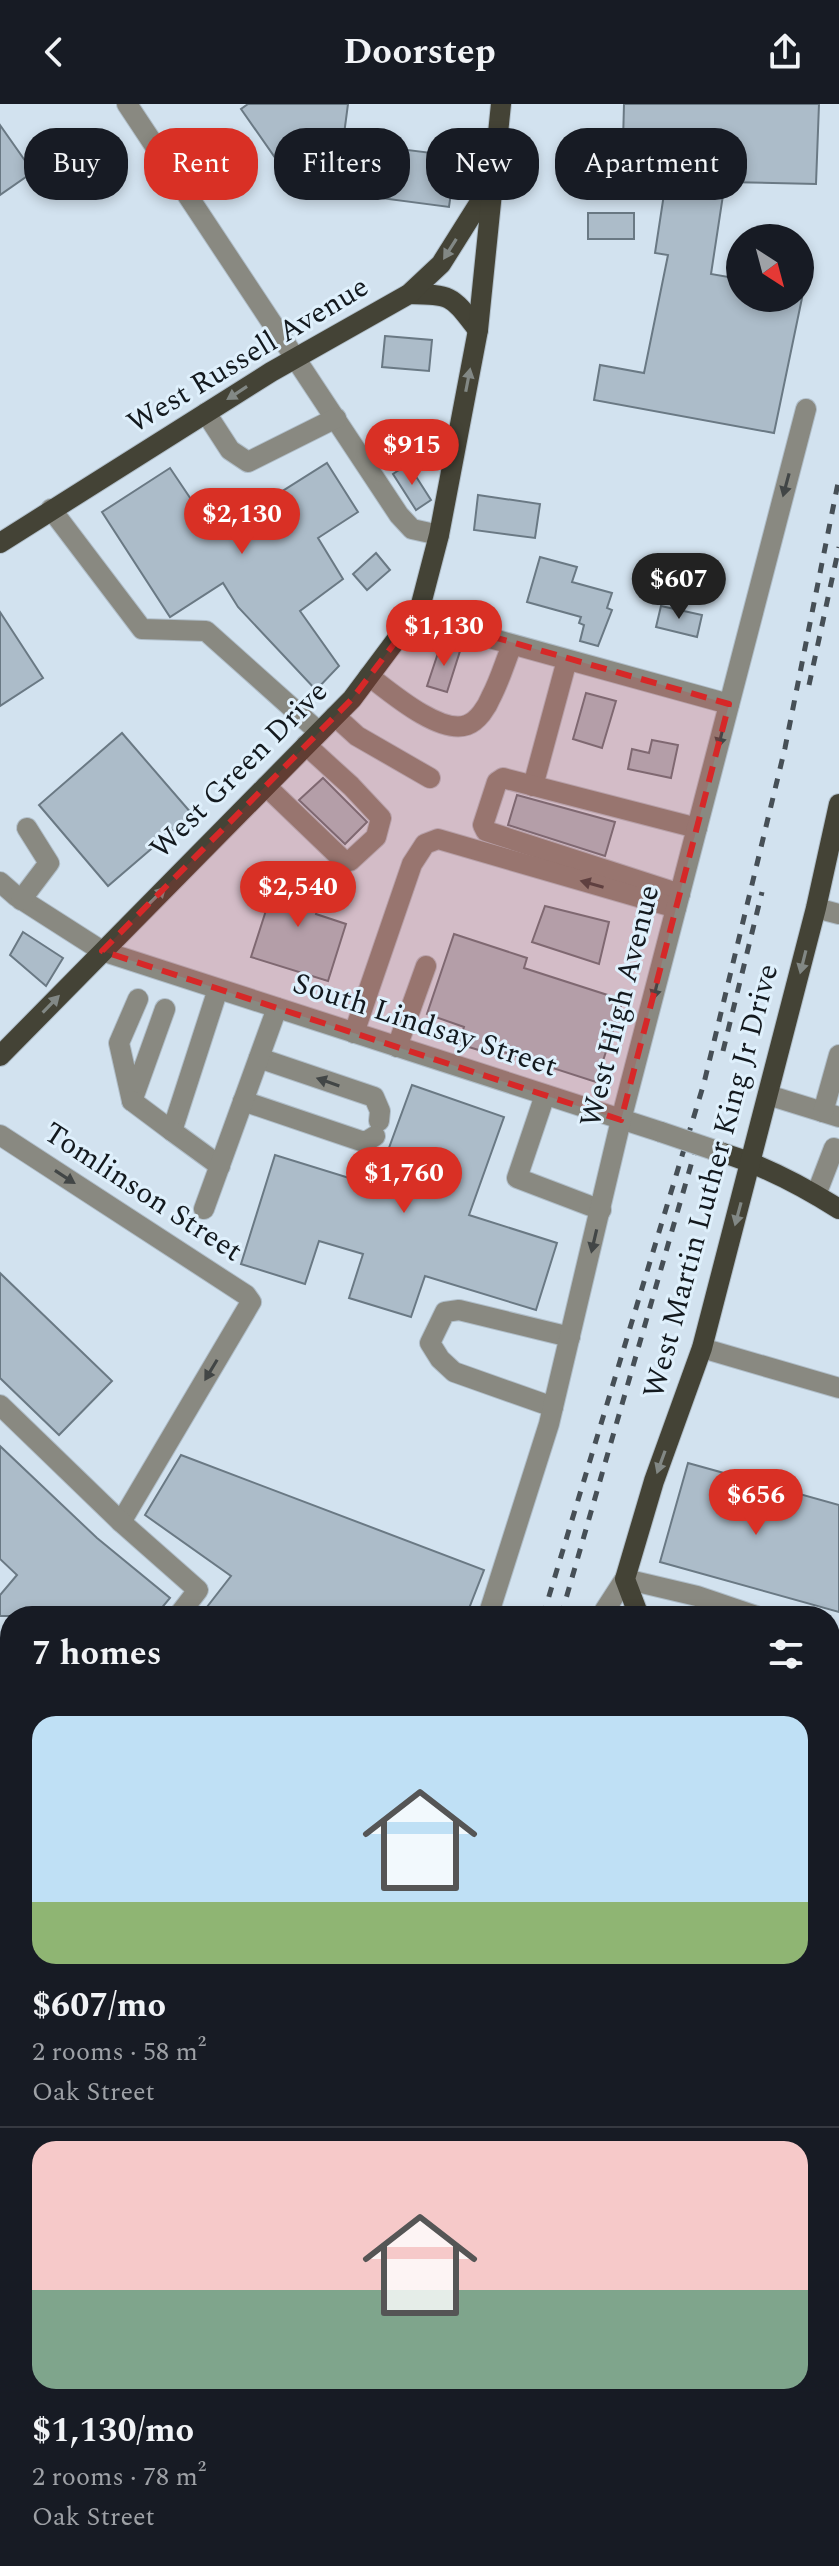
<!DOCTYPE html>
<meta charset="utf-8">
<style>
:root{--surface:#171b24;--page:#242831;--text:#f1f3f6;--muted:#9ea1a6;--line:#363941;--accent:#d93025}
body{margin:0;font-family:Spectral,serif;background:var(--page);color:var(--text);height:100vh;display:flex;flex-direction:column;font-size:30px;white-space:nowrap}
*{box-sizing:border-box;margin:0}
p{font-size:26px;color:var(--muted)}
.icon{flex:none;width:44px;height:44px;fill:none;stroke:currentColor;stroke-width:2;stroke-linecap:round;stroke-linejoin:round}
.map{position:relative;flex:1;overflow:hidden}
.side{position:absolute;left:0px;top:1502px;width:840px;height:960px;display:flex;flex-direction:column;background:var(--surface);border-radius:32px 32px 0 0;box-shadow:0 4px 12px #0003}
.side>*{flex:none}
.hud{position:absolute;left:24px;top:24px;width:792px;height:72px;display:flex;gap:16px}
.needle{width:52px;rotate:144deg}
.buttons{position:absolute;left:726px;top:120px;display:grid;gap:16px}
.buttons a{display:grid;place-items:center;width:88px;height:88px;border-radius:50%;background:var(--surface);box-shadow:0 4px 12px #0003;font-size:40px}
.price{position:absolute;translate:-50% -68px;padding:0 18px;border-radius:28px;background:var(--accent);color:#fff;font-size:26px;line-height:52px;filter:drop-shadow(0 2px 4px #0008)}
.price::after{content:'';position:absolute;left:50%;top:48px;width:24px;height:18px;margin-left:-12px;background:inherit;clip-path:polygon(0 0,100% 0,50% 100%)}
.price.active{background:#222;color:#fff}
ul{padding:0;list-style:none}
li{display:grid;align-content:center;gap:16px;height:424px;padding:0 32px}
li+li{border-top:2px solid var(--line)}
li span{display:grid;place-items:center;height:248px;border-radius:24px;color:#555}
li>.icon{margin-inline-start:auto}
span .icon{width:144px;height:144px;fill:#fffc;stroke-width:1}
li b{font-size:34px}
h2{display:flex;justify-content:space-between;align-items:center;height:96px;padding:0 32px;font-size:34px}
.tag{padding:0 28px;border-radius:32px;background:var(--surface);box-shadow:0 4px 12px #0003;font-size:28px;line-height:72px}
.tag.active{background:var(--accent);color:#fff}
header{display:flex;justify-content:space-between;align-items:center;height:104px;padding:0 32px;background:var(--surface);font-size:36px;font-weight:700}
.map>svg:first-child{display:block}
.building{fill:#acbcc9;stroke:#6a7984;stroke-width:2}
.lines{fill:none;stroke-linecap:round;stroke-linejoin:round}
.minor-casing{stroke:#b0bec9;stroke-width:22}
.major-casing{stroke:#b0bec9;stroke-width:22}
.minor{stroke:#898981;stroke-width:20}
.major{stroke:#444336;stroke-width:20}
.rail{stroke:#464f56;stroke-width:5;stroke-dasharray:10 10;stroke-linecap:butt}
.minor-bridge-casing{stroke:#b0bec9;stroke-width:22;stroke-linecap:butt}
.minor-bridge{stroke:#898981;stroke-width:20}
.oneway{fill:#828885}
.oneway2{fill:#424646}
.marked{fill:#d62828;fill-opacity:0.2;stroke:#d62828;stroke-width:6;stroke-dasharray:16 10;stroke-linejoin:round}
.labels{text-anchor:middle;dominant-baseline:central;stroke-width:6;stroke-linejoin:round;paint-order:stroke}
.street-label{font-size:30px;fill:#13191e;stroke:#dff0fc}
</style>
<header><svg class="icon" aria-label="back" viewBox="0 0 24 24"><path d="M15 5l-7 7 7 7"/></svg>Doorstep<svg class="icon" aria-label="share" viewBox="0 0 24 24"><path d="M12 15V3M7 8l5-5 5 5M5 13v7h14v-7"/></svg></header>
<div class="map">
<svg width="839" height="2462" viewBox="0 0 839 2462">
<rect width="100%" height="100%" fill="#d2e2ef"/>
<!-- building -->
<g class="building">
<polygon points="248,0 348,0 343,38 456,52 449,103 350,90 355,49 299,88 241,5"/>
<polygon points="624,0 819,0 816,80 725,78 711,170 740,175 740,194 802,194 774,329 594,296 600,261 644,269 668,151 655,149 666,77 622,76"/>
<polygon points="0,21 33,68 0,91"/>
<rect x="588" y="109" width="46" height="26"/>
<polygon points="385,232 432,236 429,267 382,263"/>
<polygon points="327,359 358,408 318,434 343,475 300,507 339,562 316,586 238,503 223,479 170,513 102,408 170,364 207,419 246,394 254,405"/>
<polygon points="408,360 431,396 416,406 393,370"/>
<polygon points="478,391 540,400 535,434 474,426"/>
<polygon points="376,449 390,466 367,486 353,470"/>
<polygon points="540,453 577,463 572,478 612,489 607,504 612,506 598,542 580,537 584,521 579,519 581,513 527,498"/>
<polygon points="661,502 702,511 697,533 656,523"/>
<polygon points="0,508 43,574 0,602"/>
<polygon points="441,540 460,547 447,588 427,582"/>
<polygon points="586,589 616,597 602,644 573,635"/>
<polygon points="122,629 192,710 108,782 39,701"/>
<polygon points="652,636 678,641 671,674 628,665 632,645 649,649"/>
<polygon points="323,674 367,718 345,740 299,696"/>
<polygon points="517,691 615,718 605,752 508,721"/>
<polygon points="279,766 325,781 316,810 346,820 328,877 251,853"/>
<polygon points="545,802 609,818 599,860 532,838"/>
<polygon points="23,828 63,854 46,882 10,851"/>
<polygon points="454,830 527,854 524,864 623,896 596,978 497,946 495,951 459,940 464,923 427,910"/>
<polygon points="412,981 504,1013 469,1111 557,1139 536,1206 425,1172 411,1213 349,1194 363,1150 319,1137 305,1180 241,1160 275,1051 375,1082"/>
<polygon points="0,1169 112,1277 59,1331 0,1274"/>
<polygon points="0,1342 97,1434 170,1494 155,1512 0,1512 0,1491 17,1471 0,1455"/>
<polygon points="181,1351 484,1466 466,1512 200,1512 231,1472 145,1411"/>
<polygon points="688,1359 839,1401 839,1508 660,1458"/>
</g>
<g class="lines">
<!-- minor casing -->
<g class="minor-casing">
<g id="minor">
<polyline points="127,0 399,411 412,425 439,431"/>
<polyline points="206,309 230,346 248,358 336,314"/>
<polyline points="51,405 142,525 206,527 319,628"/>
<polyline points="416,511 439,520 729,600"/>
<path d="M369 572C390 588 440 631 467 621 478 617 487 603 491 593 500 576 505 558 512 541"/>
<polyline points="335,612 357,632 430,674"/>
<polyline points="266,682 342,755 350,757 376,733 381,714 351,682 306,641"/>
<polyline points="533,682 567,556"/>
<polyline points="0,778 16,792 102,847 661,1028"/>
<polyline points="680,790 486,727 483,721 497,678 503,674 697,724"/>
<polyline points="21,796 49,759 27,724"/>
<polyline points="816,804 839,810"/>
<polyline points="218,885 172,1027 220,1062"/>
<polyline points="138,895 119,939 132,997 165,905"/>
<polyline points="354,929 412,760 425,740 438,735 676,804"/>
<polyline points="397,943 426,862"/>
<polyline points="259,954 374,993 380,1007 379,1017"/>
<polyline points="545,991 517,1074 601,1106"/>
<polyline points="768,991 839,1013"/>
<polyline points="132,997 172,1027"/>
<polyline points="243,997 361,1037 367,1037 375,1032"/>
<polyline points="823,1008 839,951"/>
<polyline points="0,1031 246,1191 251,1198 121,1418"/>
<polyline points="816,1091 834,1044 839,1046"/>
<polyline points="204,1105 277,904"/>
<polyline points="702,1244 839,1284"/>
<polyline points="0,1301 121,1418 198,1486 178,1512"/>
<polyline points="553,1303 454,1268 440,1255 430,1239 445,1208 459,1206 570,1233"/>
<polyline points="488,1512 549,1320 621,1016 806,305"/>
<polyline points="604,1512 605,1506 625,1475 697,1492 756,1512"/>
<polyline points="830,1537 839,1540"/>
<polyline points="0,1635 10,1644"/>
<polyline points="0,1724 10,1714"/>
<polyline points="0,1793 10,1802"/>
<polyline points="830,1806 839,1809"/>
<polyline points="830,1896 839,1898"/>
<polyline points="830,2064 839,2067"/>
<polyline points="830,2209 839,2212"/>
<polyline points="7,2235 10,2232"/>
<polyline points="90,2462 95,2452"/>
<polyline points="736,2462 739,2452"/>
</g>
</g>
<!-- major casing -->
<g class="major-casing">
<g id="major">
<path d="M409 190C453 191 451 191 478 226"/>
<polyline points="0,439 271,268 409,190 441,160 490,82"/>
<polyline points="0,952 352,595 420,504 439,431 478,226 501,0"/>
<path d="M720 1048C763 1061 801 1081 839 1105"/>
<polyline points="639,1512 625,1475 654,1377 702,1244 816,804 839,700"/>
<polyline points="0,2185 10,2196"/>
<polyline points="830,2306 839,2278"/>
<polyline points="368,2452 398,2462"/>
<polyline points="552,2462 555,2452"/>
<polyline points="780,2462 783,2452"/>
</g>
</g>
<!-- minor -->
<use href="#minor" class="minor"/>
<!-- major -->
<use href="#major" class="major"/>
<!-- rail -->
<g class="rail">
<polyline points="809,581 839,443"/>
<polyline points="723,947 762,788"/>
<polyline points="543,1512 704,979 785,644 839,374"/>
<polyline points="561,1512 695,1047"/>
<polyline points="165,2462 170,2452"/>
<polyline points="194,2462 200,2452"/>
</g>
<!-- minor-bridge casing -->
<g class="minor-bridge-casing">
<polyline id="minor-bridge" points="661,1028 720,1048"/>
</g>
<!-- minor-bridge -->
<use href="#minor-bridge" class="minor-bridge"/>
</g>
<!-- one-way arrows -->
<defs><path id="oneway-solid" d="M-6-.8H1V-3.2L6.5 0L1 3.2V.8H-6Z" transform="scale(2)"/></defs>
<g class="oneway">
<use href="#oneway-solid" transform="translate(450 145) rotate(122)"/>
<use href="#oneway-solid" transform="translate(468 276) rotate(-79)"/>
<use href="#oneway-solid" transform="translate(237 289) rotate(147)"/>
<use href="#oneway-solid" transform="translate(157 792) rotate(-45)"/>
<use href="#oneway-solid" transform="translate(803 858) rotate(104)"/>
<use href="#oneway-solid" transform="translate(51 900) rotate(-46)"/>
<use href="#oneway-solid" transform="translate(738 1110) rotate(105)"/>
<use href="#oneway-solid" transform="translate(661 1358) rotate(110)"/>
</g>
<g class="oneway2">
<use href="#oneway-solid" transform="translate(786 381) rotate(105)"/>
<use href="#oneway-solid" transform="translate(721 632) rotate(104)"/>
<use href="#oneway-solid" transform="translate(592 780) rotate(-164)"/>
<use href="#oneway-solid" transform="translate(656 884) rotate(104)"/>
<use href="#oneway-solid" transform="translate(328 978) rotate(-161)"/>
<use href="#oneway-solid" transform="translate(65 1073) rotate(33)"/>
<use href="#oneway-solid" transform="translate(594 1137) rotate(103)"/>
<use href="#oneway-solid" transform="translate(211 1266) rotate(121)"/>
</g>
<!-- marked area -->
<path class="marked" d="M416 511 729 600 621 1016 102 847 352 595Z"/>
<g class="labels">
<!-- street labels -->
<g class="street-label">
<text transform="translate(248 251) rotate(-31)">West Russell Avenue</text>
<text transform="translate(239 666) rotate(-45)">West Green Drive</text>
<text transform="translate(620 902) rotate(-76)">West High Avenue</text>
<text transform="translate(425 921) rotate(18)">South Lindsay Street</text>
<text transform="translate(711 1077) rotate(-75)">West Martin Luther King Jr Drive</text>
<text transform="translate(143 1088) rotate(33)">Tomlinson Street</text>
</g>
</g>
</svg>
<div class="buttons">
<a><svg class="needle" viewBox="-14 -14 28 28"><path d="M0-13l5 13h-10z" fill="#e53935"/><path d="M0 13l5-13h-10z" fill="#9ea1a6"/></svg></a>
</div>
<b class="price" style="left:412px;top:383px">$915</b>
<b class="price" style="left:242px;top:452px">$2,130</b>
<b class="price active" style="left:679px;top:517px">$607</b>
<b class="price" style="left:444px;top:564px">$1,130</b>
<b class="price" style="left:298px;top:825px">$2,540</b>
<b class="price" style="left:404px;top:1111px">$1,760</b>
<b class="price" style="left:756px;top:1433px">$656</b>
<div class="hud">
<a class="tag">Buy</a>
<a class="tag active">Rent</a>
<a class="tag">Filters</a>
<a class="tag">New</a>
<a class="tag">Apartment</a>
</div>
<section class="side">
<h2>7 homes<svg class="icon" aria-label="filters" viewBox="0 0 24 24"><path d="M4 7h16M4 17h16"/><circle cx="9" cy="7" r="2"/><circle cx="15" cy="17" r="2"/></svg></h2>
<ul>
<li><span style="background:linear-gradient(#bfe0f5 75%,#8fb573 0)"><svg class="icon" aria-label="home" viewBox="0 0 24 24"><path d="M3 11l9-7 9 7M6 9v11h12V9"/></svg></span><div><b>$607/mo</b><p>2 rooms · 58 m²</p><p>Oak Street</p></div></li>
<li><span style="background:linear-gradient(#f6c9c9 60%,#7fa58c 0)"><svg class="icon" aria-label="home" viewBox="0 0 24 24"><path d="M3 11l9-7 9 7M6 9v11h12V9"/></svg></span><div><b>$1,130/mo</b><p>2 rooms · 78 m²</p><p>Oak Street</p></div></li>
</ul>
</section>
</div>
